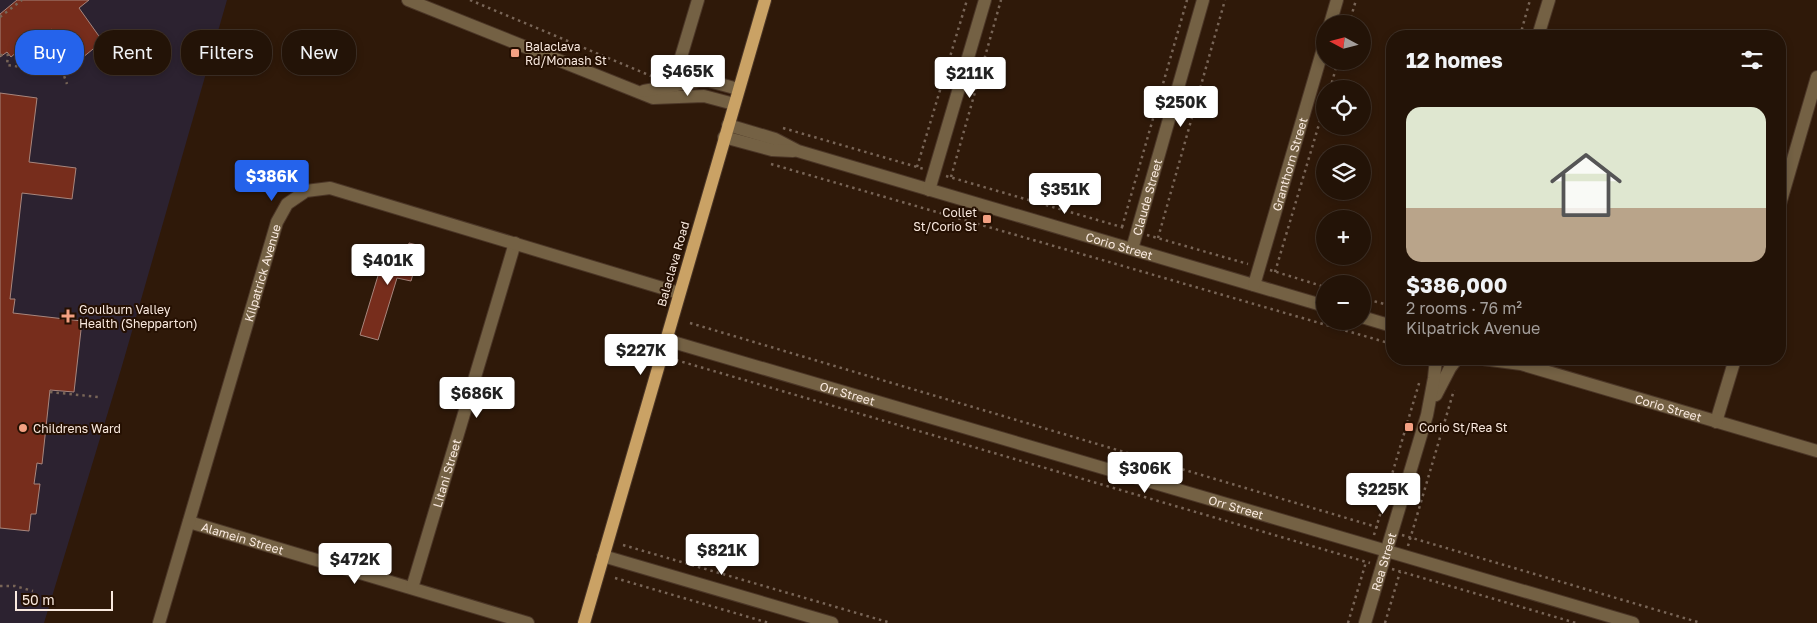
<!DOCTYPE html>
<meta charset="utf-8">
<style>
:root{--surface:#231307;--page:#2f2015;--text:#f1f3f6;--muted:#a39e9b;--line:#403228;--accent:#2563eb}
body{margin:0;font-family:"Golos Text",sans-serif;background:var(--page);color:var(--text);height:100vh;display:flex;flex-direction:column;font-size:19px;white-space:nowrap}
*{box-sizing:border-box;margin:0}
p{font-size:16px;color:var(--muted)}
.icon{flex:none;width:28px;height:28px;fill:none;stroke:currentColor;stroke-width:2;stroke-linecap:round;stroke-linejoin:round}
.map{position:relative;flex:1;overflow:hidden}
.panel{position:absolute;left:1386px;top:30px;width:400px;height:335px;display:flex;flex-direction:column;background:var(--surface);border-radius:20px;box-shadow:0 2px 8px #0003,0 0 0 1px var(--line)}
.panel>*{flex:none}
.hud{position:absolute;left:15px;top:30px;width:475px;height:45px;display:flex;gap:10px}
.needle{width:32px;rotate:277deg}
.tools{position:absolute;left:1316px;top:15px;display:grid;gap:10px}
.tools a{display:grid;place-items:center;width:55px;height:55px;border-radius:50%;background:var(--surface);box-shadow:0 2px 8px #0003,0 0 0 1px var(--line);font-size:25px}
.scale{position:absolute;left:15px;bottom:12px;width:98px;box-sizing:border-box;padding-left:5px;border:2px solid #f9e9df;border-top:0;font-size:14px;line-height:18px;white-space:nowrap;color:#f9e9df;-webkit-text-stroke:4px #251002;paint-order:stroke}
.price{position:absolute;translate:-50% -42px;padding:0 11px;border-radius:5px;background:#fff;color:#222;font-size:16px;line-height:32px;filter:drop-shadow(0 1px 2px #0008)}
.price::after{content:'';position:absolute;left:50%;top:30px;width:15px;height:11px;margin-left:-8px;background:inherit;clip-path:polygon(0 0,100% 0,50% 100%)}
.price.active{background:var(--accent);color:#fff}
ul{padding:0;list-style:none}
li{display:grid;align-content:center;gap:10px;height:265px;padding:0 20px}
li+li{border-top:1px solid var(--line)}
li span{display:grid;place-items:center;height:155px;border-radius:15px;color:#555}
li>.icon{margin-inline-start:auto}
span .icon{width:90px;height:90px;fill:#fffc;stroke-width:1}
li b{font-size:21px}
h2{display:flex;justify-content:space-between;align-items:center;height:60px;padding:0 20px;font-size:21px}
.chip{padding:0 18px;border-radius:20px;background:var(--surface);box-shadow:0 2px 8px #0003,0 0 0 1px var(--line);font-size:18px;line-height:45px}
.chip.active{background:var(--accent);color:#fff}
.map>svg:first-child{display:block}
.medical{fill:#2c2230}
.building{fill:#772d1c;stroke:#a8867d}
.lines{fill:none;stroke-linecap:round;stroke-linejoin:round}
.minor-casing{stroke:#4b3627;stroke-width:14}
.major-casing{stroke:#4b3627;stroke-width:14}
.path{stroke:#786557;stroke-width:2.5;stroke-dasharray:2.5 4;stroke-linecap:butt}
.minor{stroke:#746144;stroke-width:12}
.major{stroke:#caa265;stroke-width:12}
.poi-dot{fill:#f3a082;stroke:#251002;stroke-width:2}
.labels{text-anchor:middle;dominant-baseline:central;stroke-width:4;stroke-linejoin:round;paint-order:stroke}
.poi-label{font-size:12px;fill:#f9e9df;stroke:#251002;text-anchor:start}
.street-label{font-size:12px;fill:#f9e9df;stroke:#251002}
</style>
<div class="map">
<svg width="1817" height="623" viewBox="0 0 1817 623">
<rect width="100%" height="100%" fill="#2f1909"/>
<!-- medical -->
<polygon class="medical" points="0,0 227,0 122,366 44,623 0,623"/>
<!-- building -->
<g class="building">
<polygon points="17,0 89,0 79,8 101,39 96,43 98,45 82,58 80,55 76,59 52,29 27,48 25,45 11,57 7,52 0,57 0,14"/>
<polygon points="0,93 37,98 29,162 76,168 72,199 22,193 10,299 15,299 13,313 82,321 74,392 50,390 42,464 37,463 34,484 40,484 36,514 31,514 29,531 0,528"/>
<polygon points="409,243 421,246 411,281 397,278 378,340 360,335 387,246 407,252"/>
</g>
<g class="lines">
<!-- minor casing -->
<g class="minor-casing">
<g id="minor">
<polyline points="408,0 653,98 704,96 734,104"/>
<polyline points="1330,24 1337,0"/>
<polyline points="1538,36 1549,0"/>
<polyline points="681,57 698,0"/>
<polyline points="644,91 698,81 709,81 738,89"/>
<path id="s1" d="M728 125 775 139 798 151 1325 306"/>
<polyline points="724,137 772,150 793,151"/>
<polyline points="929,190 985,0"/>
<polyline points="1780,204 1817,77"/>
<path id="s2" d="M1132 249 1203 0"/>
<path id="s3" d="M1254 285 1325 42"/>
<polyline points="1362,317 1392,326"/>
<path id="s4" d="M666 340 1633 623"/>
<path id="s5" d="M1483 359 1521 364 1817 451"/>
<polyline points="1436,395 1450,368 1456,360"/>
<polyline points="1716,422 1735,359"/>
<path id="s6" d="M189 522 528 623"/>
<polyline points="603,556 832,623"/>
<path id="s7" d="M412 588 515 243"/>
<path id="s8" d="M159 623 277 222 287 204 306 191 330 188 679 293"/>
<path id="s9" d="M1365 623 1427 415 1434 378 1436 359"/>
</g>
</g>
<!-- major casing -->
<g class="major-casing">
<polyline id="major" points="584,623 765,0"/>
</g>
<!-- path -->
<g class="path">
<polyline points="470,0 651,76"/>
<polyline points="0,17 22,0"/>
<polyline points="1349,24 1356,0"/>
<polyline points="1520,36 1530,0"/>
<polyline points="0,55 8,55 7,65 63,73 67,84"/>
<polyline points="1330,89 1338,61"/>
<polyline points="783,128 924,169"/>
<polyline points="771,164 1392,344"/>
<polyline points="917,167 967,0"/>
<polyline points="946,176 1125,228"/>
<polyline points="951,177 1001,0"/>
<polyline points="1122,227 1187,0"/>
<polyline points="1147,235 1248,264"/>
<polyline points="1158,238 1225,0"/>
<polyline points="1270,270 1325,287"/>
<polyline points="1275,272 1325,104"/>
<polyline points="1362,298 1392,306"/>
<polyline points="690,323 1380,528"/>
<polyline points="676,360 1370,563"/>
<polyline points="50,392 98,397"/>
<polyline points="1374,535 1420,380"/>
<polyline points="1402,535 1701,623"/>
<polyline points="623,545 891,623"/>
<polyline points="1408,546 1454,390"/>
<polyline points="1392,569 1576,623"/>
<polyline points="615,578 769,623"/>
<polyline points="0,586 15,586 33,591"/>
<polyline points="1348,623 1366,562"/>
<polyline points="1385,623 1400,572"/>
</g>
<!-- minor -->
<use href="#minor" class="minor"/>
<!-- major -->
<use href="#major" class="major"/>
</g>
<!-- markers -->
<g class="poi-dot">
<rect x="510" y="48" width="10" height="10" rx="2.5"/>
<rect x="982" y="214" width="10" height="10" rx="2.5"/>
<path d="M65.5 308.5h5v5h5v5h-5v5h-5v-5h-5v-5h5z"/>
<rect x="1404" y="422" width="10" height="10" rx="2.5"/>
<circle cx="23" cy="428" r="5"/>
</g>
<g class="labels">
<!-- poi labels -->
<g class="poi-label">
<text x="525" y="46">Balaclava<tspan x="525" dy="14">Rd/Monash St</tspan></text>
<text x="977" y="212" text-anchor="end">Collet<tspan x="977" dy="14">St/Corio St</tspan></text>
<text x="79" y="309">Goulburn Valley<tspan x="79" dy="14">Health (Shepparton)</tspan></text>
<text x="1419" y="427">Corio St/Rea St</text>
<text x="33" y="428">Childrens Ward</text>
</g>
<!-- street labels -->
<g class="street-label">
<text stroke="none"><textPath href="#s3" startOffset="126">Granthorn Street</textPath></text>
<text stroke="none"><textPath href="#s2" startOffset="54">Claude Street</textPath></text>
<text stroke="none"><textPath href="#s1" startOffset="410">Corio Street</textPath></text>
<text transform="translate(673 264) rotate(-74)">Balaclava Road</text>
<text stroke="none"><textPath href="#s8" startOffset="365">Kilpatrick Avenue</textPath></text>
<text stroke="none"><textPath href="#s4" startOffset="189">Orr Street</textPath></text>
<text stroke="none"><textPath href="#s5" startOffset="192">Corio Street</textPath></text>
<text stroke="none"><textPath href="#s7" startOffset="120">Litani Street</textPath></text>
<text stroke="none"><textPath href="#s4" startOffset="594">Orr Street</textPath></text>
<text stroke="none"><textPath href="#s6" startOffset="56">Alamein Street</textPath></text>
<text stroke="none"><textPath href="#s9" startOffset="64">Rea Street</textPath></text>
</g>
</g>
</svg>
<div class="tools">
<a><svg class="needle" viewBox="-14 -14 28 28"><path d="M0-13l5 13h-10z" fill="#e53935"/><path d="M0 13l5-13h-10z" fill="#a39e9b"/></svg></a>
<a><svg class="icon" aria-label="locate" viewBox="0 0 24 24"><circle cx="12" cy="12" r="6"/><path d="M12 2v4M12 18v4M2 12h4M18 12h4"/></svg></a>
<a><svg class="icon" aria-label="layers" viewBox="0 0 24 24"><path d="M12 4l9 5-9 5-9-5zM3 14l9 5 9-5"/></svg></a>
<a>+</a>
<a>−</a>
</div>
<div class="scale">50 m</div>
<b class="price" style="left:688px;top:97px">$465K</b>
<b class="price" style="left:970px;top:99px">$211K</b>
<b class="price" style="left:1181px;top:128px">$250K</b>
<b class="price active" style="left:272px;top:202px">$386K</b>
<b class="price" style="left:1065px;top:215px">$351K</b>
<b class="price" style="left:388px;top:286px">$401K</b>
<b class="price" style="left:641px;top:376px">$227K</b>
<b class="price" style="left:477px;top:419px">$686K</b>
<b class="price" style="left:1145px;top:494px">$306K</b>
<b class="price" style="left:1383px;top:515px">$225K</b>
<b class="price" style="left:722px;top:576px">$821K</b>
<b class="price" style="left:355px;top:585px">$472K</b>
<div class="hud">
<a class="chip active">Buy</a>
<a class="chip">Rent</a>
<a class="chip">Filters</a>
<a class="chip">New</a>
</div>
<section class="panel">
<h2>12 homes<svg class="icon" aria-label="filters" viewBox="0 0 24 24"><path d="M4 7h16M4 17h16"/><circle cx="9" cy="7" r="2"/><circle cx="15" cy="17" r="2"/></svg></h2>
<ul>
<li><span style="background:linear-gradient(#dfe7d0 65%,#b9a48a 0)"><svg class="icon" aria-label="home" viewBox="0 0 24 24"><path d="M3 11l9-7 9 7M6 9v11h12V9"/></svg></span><div><b>$386,000</b><p>2 rooms · 76 m²</p><p>Kilpatrick Avenue</p></div></li>
</ul>
</section>
</div>
